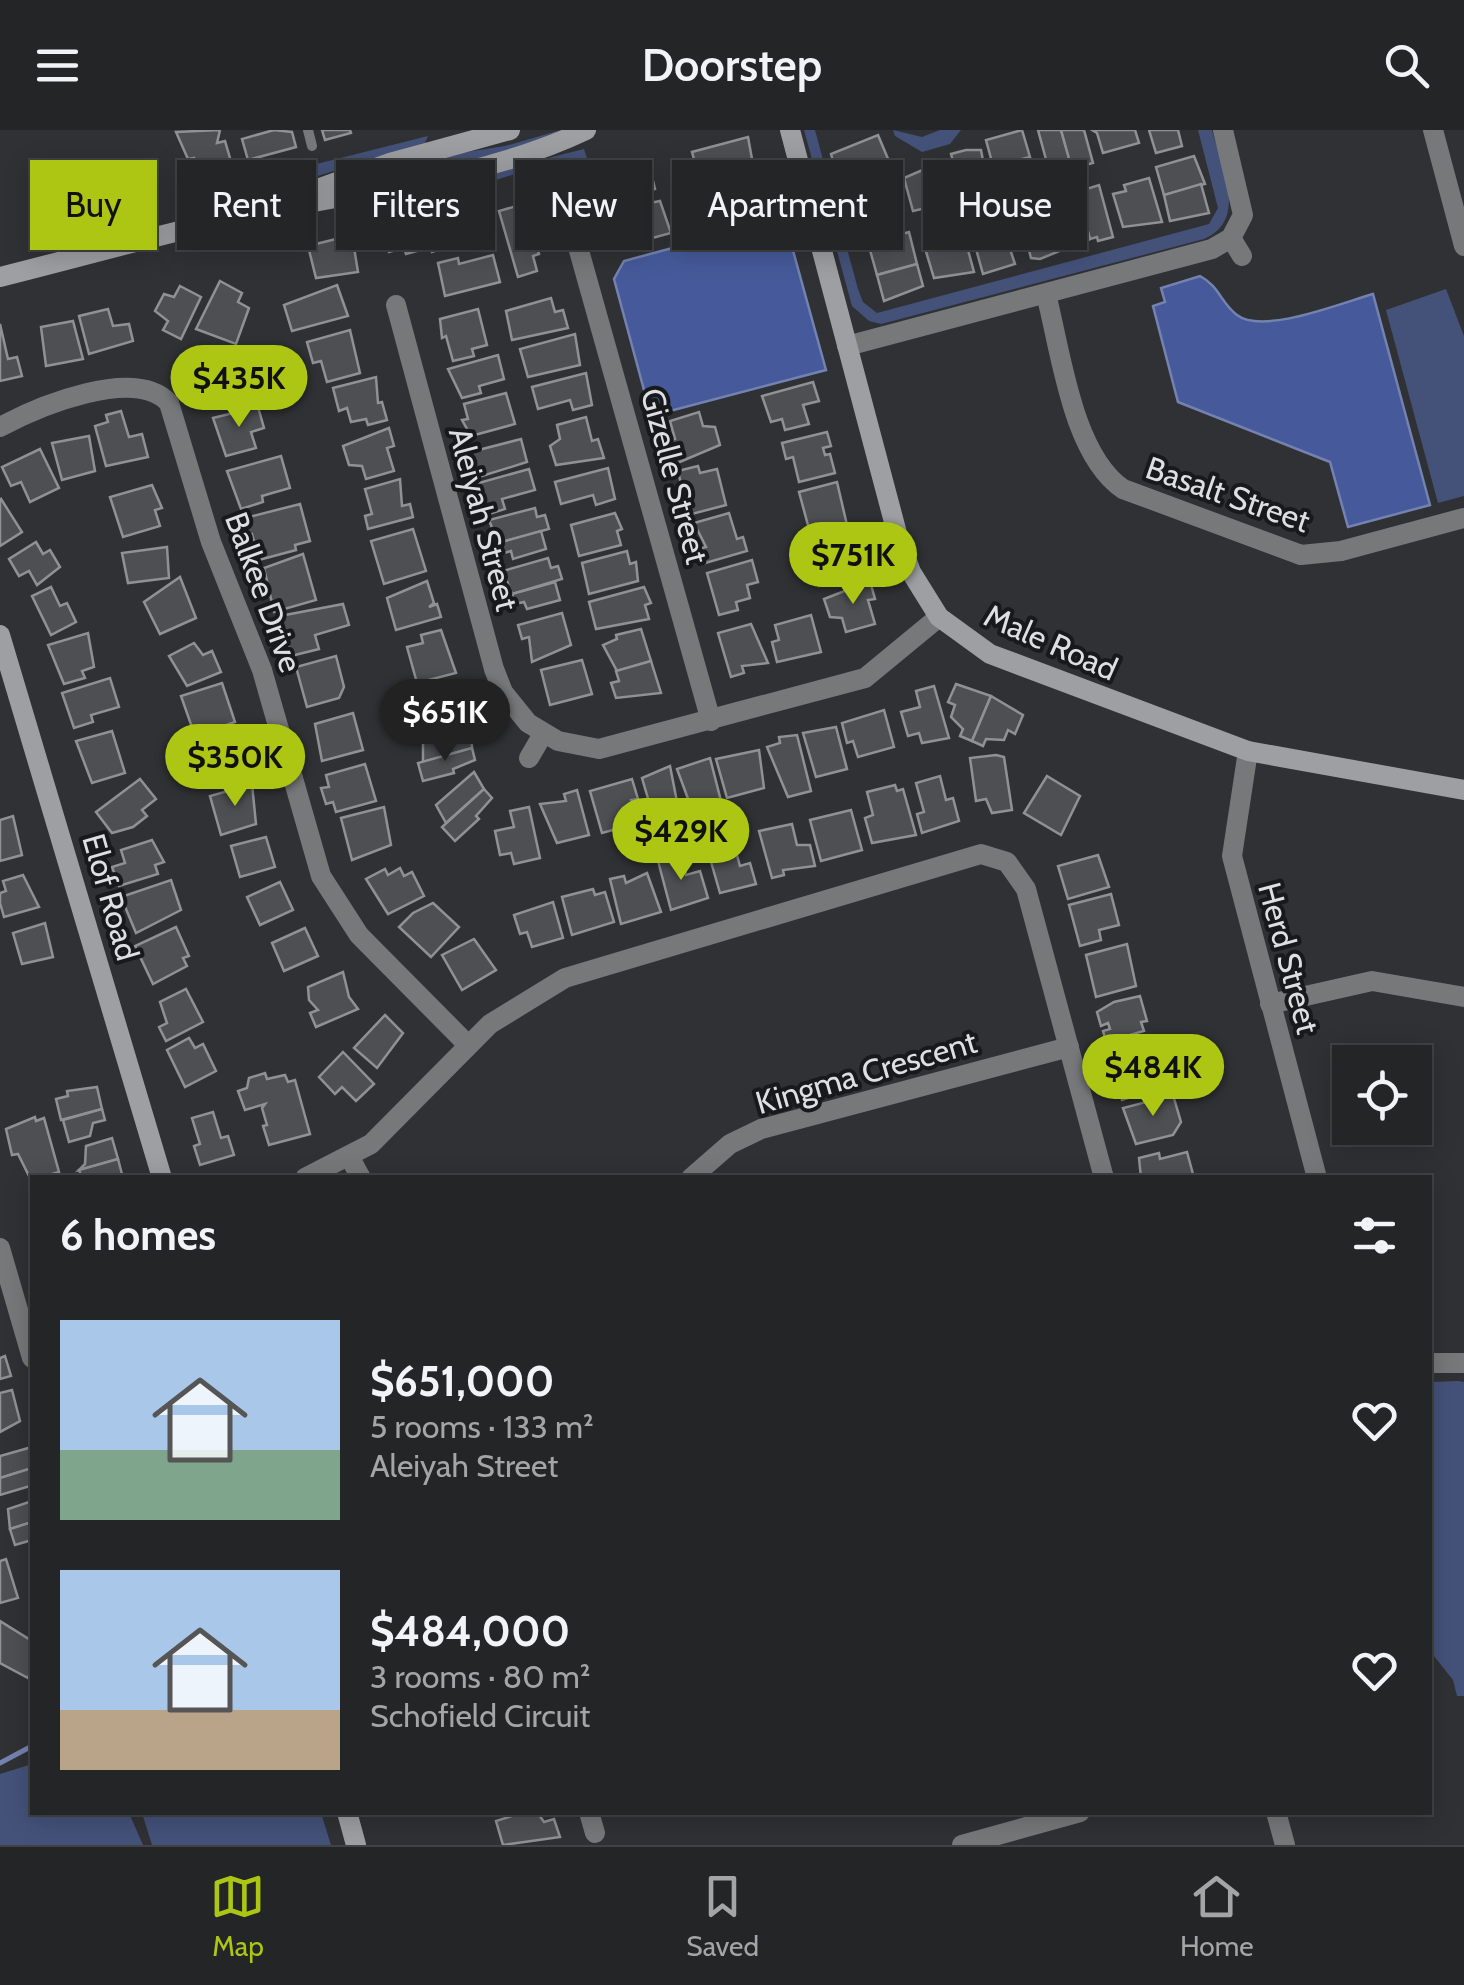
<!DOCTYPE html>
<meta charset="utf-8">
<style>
:root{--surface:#242527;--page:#2c2d2f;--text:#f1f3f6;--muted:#a3a5a7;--line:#414244;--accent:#acc613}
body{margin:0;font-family:Cabin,sans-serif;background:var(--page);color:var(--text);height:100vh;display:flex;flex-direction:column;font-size:38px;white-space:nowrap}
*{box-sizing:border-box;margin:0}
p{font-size:32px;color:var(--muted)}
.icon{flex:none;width:55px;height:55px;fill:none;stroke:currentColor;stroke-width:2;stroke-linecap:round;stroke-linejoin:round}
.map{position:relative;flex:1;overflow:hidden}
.drawer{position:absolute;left:30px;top:1045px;width:1402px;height:640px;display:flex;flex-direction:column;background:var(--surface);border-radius:0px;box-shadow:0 5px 25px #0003,0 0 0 2px var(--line)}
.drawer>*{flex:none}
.top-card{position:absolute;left:30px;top:30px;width:1405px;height:90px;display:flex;gap:20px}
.tools{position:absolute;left:1332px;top:915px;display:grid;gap:20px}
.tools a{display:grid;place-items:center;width:100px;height:100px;border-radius:0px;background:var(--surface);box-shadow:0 5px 25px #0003,0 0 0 2px var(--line);font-size:50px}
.price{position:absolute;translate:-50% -85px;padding:0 22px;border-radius:35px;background:var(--accent);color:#111;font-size:32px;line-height:65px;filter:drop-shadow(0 2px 5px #0008)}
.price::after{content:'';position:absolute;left:50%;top:60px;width:30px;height:22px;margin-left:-15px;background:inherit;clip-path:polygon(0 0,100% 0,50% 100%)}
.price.current{background:#222;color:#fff}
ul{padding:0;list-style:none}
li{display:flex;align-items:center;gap:30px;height:250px;padding:0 30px}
li span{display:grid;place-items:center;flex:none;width:280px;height:200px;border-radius:0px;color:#555}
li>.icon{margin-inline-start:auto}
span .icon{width:120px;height:120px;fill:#fffc;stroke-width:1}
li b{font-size:42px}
h2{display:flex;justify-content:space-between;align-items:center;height:120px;padding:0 30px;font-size:42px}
.pill{padding:0 35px;border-radius:0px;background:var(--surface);box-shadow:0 5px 25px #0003,0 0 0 2px var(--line);font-size:35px;line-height:90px}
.pill.current{background:var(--accent);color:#111}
header{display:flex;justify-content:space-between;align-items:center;height:130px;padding:0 30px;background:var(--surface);font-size:45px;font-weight:600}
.tab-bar{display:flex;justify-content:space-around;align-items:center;height:140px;border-top:2px solid var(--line);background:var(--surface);font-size:28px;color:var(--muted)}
.tab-bar a{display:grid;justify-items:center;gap:5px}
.tab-bar .current{color:var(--accent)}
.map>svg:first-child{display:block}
.green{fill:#44527a}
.water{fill:#465a9b;stroke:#7482b0;stroke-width:2.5}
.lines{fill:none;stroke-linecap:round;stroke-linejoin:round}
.stream{stroke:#7482b0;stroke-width:5}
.building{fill:#4e4f53;stroke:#909195;stroke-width:2.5}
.lane{stroke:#777879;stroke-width:10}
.street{stroke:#777879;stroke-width:20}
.secondary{stroke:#9e9fa2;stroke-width:20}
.labels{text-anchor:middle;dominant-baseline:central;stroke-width:8;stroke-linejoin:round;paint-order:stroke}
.street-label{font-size:32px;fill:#dedfe2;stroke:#18191a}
</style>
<header><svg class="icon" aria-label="menu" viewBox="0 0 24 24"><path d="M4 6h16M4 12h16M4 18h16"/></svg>Doorstep<svg class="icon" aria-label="search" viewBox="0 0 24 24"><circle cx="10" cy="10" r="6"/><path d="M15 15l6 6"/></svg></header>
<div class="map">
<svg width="1464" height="1715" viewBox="0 0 1464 1715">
<rect width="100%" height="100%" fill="#303134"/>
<!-- green -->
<g class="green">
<polygon points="561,0 531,15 344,61 416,30 505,16"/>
<path d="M804 0H815L858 159 863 172 877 183 1209 94 1218 78 1198 0H1212C1221 35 1249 90 1204 109L881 194 869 191 852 176Z"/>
<polygon points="893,0 922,7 940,0 961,0 950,14 922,22 895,6"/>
<polygon points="428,6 425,13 285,56 248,61 245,52"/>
<polygon points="584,19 587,28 518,43 426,72 423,59"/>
<polygon points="122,84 126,100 83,111 78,95"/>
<polygon points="1446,159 1464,206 1464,366 1438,373 1386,180"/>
<polygon points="1458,1251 1464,1252 1464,1566 1457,1566 1453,1550 1430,1521 1430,1252"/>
<polygon points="32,1634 32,1682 129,1683 143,1715 0,1715 0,1644"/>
<polygon points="142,1683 321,1683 331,1715 152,1715"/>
</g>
<!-- water -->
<g class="water">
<polygon points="784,88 826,240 651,286 614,149 624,131"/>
<path d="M1200 146C1219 156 1221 173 1237 185 1263 205 1341 173 1373 164L1430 375 1348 397 1330 332 1178 272 1153 176 1165 172 1161 158Z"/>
</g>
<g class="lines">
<!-- stream -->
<polyline class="stream" points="0,1633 32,1616"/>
</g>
<!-- building -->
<g class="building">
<polygon points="220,0 217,13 225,11 232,35 199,44 194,28 188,29 176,2"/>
<polygon points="274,0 292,2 296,17 248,30 242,9"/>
<polygon points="322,0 350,0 351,3 325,10"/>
<polygon points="1022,0 1030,27 1018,30 1024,51 999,58 986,10"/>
<polygon points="1038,0 1061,0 1072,39 1050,44"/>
<polygon points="1061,0 1084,0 1093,33 1072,39"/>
<polygon points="1092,0 1135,0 1139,13 1103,23 1097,3"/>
<polygon points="1149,0 1178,0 1182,16 1156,23"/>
<polygon points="878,5 891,36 839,52 831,24"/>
<polygon points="748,7 754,40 699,48 692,22"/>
<polygon points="966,20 981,20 990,67 965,74 951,24"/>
<polygon points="1194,26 1205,54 1164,65 1156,37"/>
<polygon points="941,32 953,76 928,84 926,78 913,81 904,48"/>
<polygon points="649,35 655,59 601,78 590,51"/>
<polygon points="756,46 766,77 711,92 704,66 738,57 736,51"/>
<polygon points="1149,48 1162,92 1123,97 1113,64 1126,61 1124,55"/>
<polygon points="1201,54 1209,83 1170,91 1164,65"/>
<polygon points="1099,55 1113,107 1098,111 1097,107 1090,109 1077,62"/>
<polygon points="1077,62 1090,109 1070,119 1055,68"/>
<polygon points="1042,68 1052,103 1057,102 1062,120 1040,129 1031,128 1017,75"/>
<polygon points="660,71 671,103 627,115 620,79"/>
<polygon points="527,73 537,101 533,102 539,124 533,126 537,141 518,147 499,81"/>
<polygon points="451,85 458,114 432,122 431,117 406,124 404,118 389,122 384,102"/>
<polygon points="999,86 1015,134 983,144 969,94"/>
<polygon points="962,98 974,142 934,148 924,115 937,111 936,105"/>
<polygon points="909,102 917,134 877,145 868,113"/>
<polygon points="352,105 358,142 316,148 308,116"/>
<polygon points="493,125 500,152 445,166 438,133 458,128 459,134"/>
<polygon points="917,134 923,156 884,171 877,145"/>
<polygon points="220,151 242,163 238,172 249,178 236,214 196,199"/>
<polygon points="337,155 348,186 292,201 284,175"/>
<polygon points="180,156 201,167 181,209 163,200 168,191 155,181 164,164 174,167"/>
<polygon points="551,168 555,182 563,180 568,198 512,210 506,181"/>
<polygon points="108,179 113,196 129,194 133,211 89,224 79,186"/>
<polygon points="478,179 487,215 472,219 474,226 453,231 446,206 442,208 440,189"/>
<polygon points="73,191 83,229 46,236 41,197"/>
<polygon points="0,194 8,229 17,227 22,246 0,251"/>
<polygon points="350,200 360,243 327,252 321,231 313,233 307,212"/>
<polygon points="575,204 580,235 528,247 520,219"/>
<polygon points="498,225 504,249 479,256 481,263 462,268 448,239"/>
<polygon points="252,229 255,242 263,240 266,254 258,256 259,262 253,264 222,273 220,265 231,262 219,262 213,239"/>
<polygon points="586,243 592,275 573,280 570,270 538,279 532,257"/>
<polygon points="376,247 378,273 382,272 387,290 368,295 366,289 351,292 347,278 339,281 333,258"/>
<polygon points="813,252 819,271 803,275 809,294 785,300 782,289 771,292 762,266"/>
<polygon points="506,263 515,294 471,306 462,290 468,289 464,274"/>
<polygon points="258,277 264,298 251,302 256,318 226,326 213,288"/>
<polygon points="121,281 129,307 142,304 148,327 106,336 95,296 108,292 106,285"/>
<polygon points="699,282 703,296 715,297 720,315 675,334 668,311 675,309 670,291"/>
<polygon points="586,287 592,311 598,309 604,328 556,335 550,316 560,309 557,295"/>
<polygon points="389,298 394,316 387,318 394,341 366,349 362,336 349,335 343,316"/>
<polygon points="827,302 831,316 823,318 825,325 830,324 835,343 799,352 793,327 786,329 782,313"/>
<polygon points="89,306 95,341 62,350 52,313"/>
<polygon points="521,309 527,332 479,347 477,340 472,341 467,323"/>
<polygon points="40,319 59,358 30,372 21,352 11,356 2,337"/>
<polygon points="281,326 290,358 262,366 263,372 241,379 227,341"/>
<polygon points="698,336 700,343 717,339 726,375 688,385 678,341"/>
<polygon points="608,338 615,369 596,375 593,365 561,374 555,352"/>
<polygon points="529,339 535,360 502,369 505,379 486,385 475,354"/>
<polygon points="400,349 402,376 410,374 413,387 368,399 365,386 372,384 365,359"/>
<polygon points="837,352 847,395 827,400 825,394 809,399 799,362"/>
<polygon points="152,355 162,378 155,380 160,396 123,407 110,367"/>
<polygon points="1,369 22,402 0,416 0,370"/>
<polygon points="300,374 310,411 295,415 296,420 259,430 252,404 246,406 241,389"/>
<polygon points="535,378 537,387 545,385 549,399 498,413 489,390"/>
<polygon points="615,383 622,399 617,401 621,415 579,426 571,395"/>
<polygon points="729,383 737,409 743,407 747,421 702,434 698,419 706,417 694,393"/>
<polygon points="413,399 426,441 384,454 371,411"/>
<polygon points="541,401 546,419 513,429 511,421 501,424 498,413"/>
<polygon points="852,402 863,444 819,456 813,435 824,432 820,420 835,416 833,408"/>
<polygon points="36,412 43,424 50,420 60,437 37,455 29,441 19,446 9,429"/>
<polygon points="167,417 169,448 128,453 122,423"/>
<polygon points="627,421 630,434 636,432 638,451 589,464 582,433"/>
<polygon points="303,424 316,470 274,482 264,438"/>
<polygon points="548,428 551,438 558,436 562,449 512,464 503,441"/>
<polygon points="752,430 758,452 747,455 750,468 736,472 738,480 719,485 707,443"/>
<polygon points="180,447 196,488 160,504 144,472"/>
<polygon points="427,451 434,473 429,477 437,474 441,487 396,500 387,468"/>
<polygon points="870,451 875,469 868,470 875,494 846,502 842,488 830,487 824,469"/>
<polygon points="555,452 560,470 527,479 524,472 515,474 512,464"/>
<polygon points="51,457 60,476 67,473 76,492 51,505 32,466"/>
<polygon points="644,457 651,473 645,475 649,489 596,499 589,472"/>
<polygon points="343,474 349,495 315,505 319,519 291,526 280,486"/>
<polygon points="562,483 571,515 532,532 529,507 522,509 518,495"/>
<polygon points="811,485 821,522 777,532 772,512 779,510 775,495"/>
<polygon points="751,494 768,533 742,536 744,543 731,547 718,503"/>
<polygon points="641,499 651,531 617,541 603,515 617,509 616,505"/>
<polygon points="441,500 456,543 417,553 407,517 423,513 421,505"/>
<polygon points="88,503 94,537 82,541 85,548 64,554 48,515"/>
<polygon points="194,513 203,525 212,521 221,542 187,556 169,526"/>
<polygon points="336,526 344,557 339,568 307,577 296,537"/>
<polygon points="582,530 592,564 550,575 541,540"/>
<polygon points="651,531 661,563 616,568 611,553 619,551 616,541"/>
<polygon points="110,548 119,577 91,585 93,592 74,598 62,563"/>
<polygon points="222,553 235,592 195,606 181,566"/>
<polygon points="956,554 991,566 972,611 960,606 963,599 951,587 955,575 948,572"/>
<polygon points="452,556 467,586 413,601 411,571"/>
<polygon points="934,556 949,608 922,613 919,603 908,606 901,582 920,577 916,561"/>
<polygon points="991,566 1023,585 1015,604 1008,600 1004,610 986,609 983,616 972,611"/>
<polygon points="884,580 894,617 858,627 853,611 847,613 842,593"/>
<polygon points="353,583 363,620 322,631 315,594"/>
<polygon points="836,597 847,639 816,647 803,603"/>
<polygon points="471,598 472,618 423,632 423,611"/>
<polygon points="112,601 125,643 92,653 76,611"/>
<polygon points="238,603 245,626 234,629 237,642 212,649 202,613"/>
<polygon points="797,605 811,661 788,667 767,617 780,613 779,607"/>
<polygon points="472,618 475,630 453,639 454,643 423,651 418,633"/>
<polygon points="759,620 764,658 727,668 716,629"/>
<polygon points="996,625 1004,627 1012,680 992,683 986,669 976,671 970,628"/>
<polygon points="710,628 721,671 715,673 717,679 694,685 677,639"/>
<polygon points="365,634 376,671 336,682 333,672 326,674 321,658 329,657 326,645"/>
<polygon points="670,636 681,692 657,699 642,648"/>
<polygon points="474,642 484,659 446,693 436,675"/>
<polygon points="940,646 946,670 953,668 959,691 922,703 917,684 924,682 916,653"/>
<polygon points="1047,646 1080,666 1061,705 1024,683"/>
<polygon points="140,649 156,669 142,680 147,686 133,697 112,703 96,682"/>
<polygon points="632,649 638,669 631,670 635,685 621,689 624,697 602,703 590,661"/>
<polygon points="252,654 256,694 221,705 210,666"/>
<polygon points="895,655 897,661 903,659 916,705 872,713 865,688 873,685 867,662"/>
<polygon points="484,659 492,668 476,686 479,689 455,711 442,697"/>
<polygon points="577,660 589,705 557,713 540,674 566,671 564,664"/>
<polygon points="384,677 391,715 352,730 341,688"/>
<polygon points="529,677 540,728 514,734 511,723 500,725 495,701 514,697 510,681"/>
<polygon points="851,680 862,720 821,731 810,690"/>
<polygon points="13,686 22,725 0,731 0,690"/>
<polygon points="792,694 797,715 810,715 815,736 783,740 784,745 772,748 759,701"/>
<polygon points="266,707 275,737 240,747 231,716"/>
<polygon points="152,710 164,732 155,735 158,744 119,756 112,737 125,733 121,720"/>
<polygon points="733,711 740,736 750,733 756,754 720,763 707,718"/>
<polygon points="681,725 686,745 700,741 708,768 671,780 658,731"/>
<polygon points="1098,725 1109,757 1068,769 1058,736"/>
<polygon points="400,738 404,746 412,742 424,766 388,784 366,749 385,739 388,745"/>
<polygon points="647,743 661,782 621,794 610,749 624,746 626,753"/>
<polygon points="23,745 39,777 4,787 0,773 0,763 6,761 3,751"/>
<polygon points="171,750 181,780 136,803 121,767"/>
<polygon points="280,752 293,780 260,795 247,767"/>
<polygon points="593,759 595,765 605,762 614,792 572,805 562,767"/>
<polygon points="1111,764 1119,795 1099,800 1101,810 1080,816 1069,775"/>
<polygon points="553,772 563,808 532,817 527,802 520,804 514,785"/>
<polygon points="433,773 459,797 431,827 399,797 413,783"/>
<polygon points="45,793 53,827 22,834 13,803"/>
<polygon points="176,797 189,826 183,828 187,836 153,854 135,816"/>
<polygon points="305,798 318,826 284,841 272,813"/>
<polygon points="474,809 496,840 462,860 442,825"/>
<polygon points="1127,814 1136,856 1096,867 1086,825"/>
<polygon points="343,842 349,867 358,879 316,897 310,883 318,880 309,870 308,857"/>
<polygon points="186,859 203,892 166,911 159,897 167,893 160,872"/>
<polygon points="1140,866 1147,891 1141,892 1144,901 1126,906 1129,915 1109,921 1103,901 1110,899 1108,893 1101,896 1097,882 1114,872"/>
<polygon points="385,885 403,903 377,938 354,918"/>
<polygon points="189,908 195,918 203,914 216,941 185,957 167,920"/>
<polygon points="1143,918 1147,935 1162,931 1168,955 1122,970 1117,952 1127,950 1117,925"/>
<polygon points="343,922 374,954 356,971 342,957 335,964 319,947"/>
<polygon points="265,943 267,949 285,945 288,952 295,950 310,1004 269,1015 263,996 267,995 262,978 265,974 245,980 238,961 247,958 249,948"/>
<polygon points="97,957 102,979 61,990 56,969 68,966 67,961"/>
<polygon points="1173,965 1181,992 1173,1005 1136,1014 1123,978"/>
<polygon points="102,979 105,990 93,993 90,1006 69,1012 63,990"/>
<polygon points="213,982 221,1008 228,1006 234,1025 200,1035 194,1016 200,1014 192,988"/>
<polygon points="35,987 36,991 44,988 59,1042 31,1050 18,1024 12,1025 6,999"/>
<polygon points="112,1008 118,1029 79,1040 85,1034 86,1016"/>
<polygon points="1187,1022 1193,1044 1141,1048 1139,1028 1159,1023 1160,1029"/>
<polygon points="118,1029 123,1048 82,1048 79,1040"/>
<polygon points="5,1226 11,1246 0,1249 0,1228"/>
<polygon points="12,1260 20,1291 0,1302 0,1263"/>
<polygon points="32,1317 32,1338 0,1348 0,1326"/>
<polygon points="32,1338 30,1356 0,1365 0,1348"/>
<polygon points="32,1371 32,1392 10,1399 8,1379"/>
<polygon points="32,1392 32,1410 15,1415 10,1399"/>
<polygon points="6,1429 18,1468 0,1473 0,1431"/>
<polygon points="0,1491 32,1511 32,1538 28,1548 0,1533"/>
<polygon points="525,1682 537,1682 544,1692 554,1689 560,1707 503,1715 496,1691"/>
</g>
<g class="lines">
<!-- lane -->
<polyline class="lane" points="308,0 312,16"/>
<!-- street -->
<g class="street">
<polyline points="1433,0 1464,116"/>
<polyline points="1231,108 1242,126"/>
<polyline points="578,117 711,591"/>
<path d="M1046 164C1061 222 1072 324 1123 359L1301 425 1341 421 1464 388"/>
<polyline points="396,175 494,539 503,562 528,593 558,611 599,619 865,548 939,487"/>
<polyline points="847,216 1212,119 1231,108 1243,85 1223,0"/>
<path d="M0 297C39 276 135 236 169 273L211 412 262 540 321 746 359 805 468 915"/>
<polyline points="1248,621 1232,726 1317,1048"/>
<polyline points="529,628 543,604"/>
<polyline points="1270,874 1372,851 1464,867"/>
<polyline points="350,1028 361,1048"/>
<polyline points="305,1048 371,1014 490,894 565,848 981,724 1007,732 1026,759 1104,1048"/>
<polyline points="691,1048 730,1014 761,999 1069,917"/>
<polyline points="0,1118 32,1228"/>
<polyline points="1430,1233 1464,1233"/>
<polyline points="589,1682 595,1703"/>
<polyline points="1276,1682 1285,1715"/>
<polyline points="962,1715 1080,1682"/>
</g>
<!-- secondary -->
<g class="secondary">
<polyline points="790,0 898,407 911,442 939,487 990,524 1248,621 1464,660"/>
<polyline points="284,71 390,33 510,0"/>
<path d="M0 147C84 126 168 102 252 84 360 61 486 48 586 0"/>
<polyline points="0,505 162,1048"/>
<polyline points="347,1682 356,1715"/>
</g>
</g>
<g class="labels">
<!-- street labels -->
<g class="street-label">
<text transform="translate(675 346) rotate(75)">Gizelle Street</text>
<text transform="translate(1228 364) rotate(19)">Basalt Street</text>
<text transform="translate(484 389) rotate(75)">Aleiyah Street</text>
<text transform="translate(264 462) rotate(70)">Balkee Drive</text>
<text transform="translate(1051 512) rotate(24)">Male Road</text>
<text transform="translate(111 767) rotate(74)">Elof Road</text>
<text transform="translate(1289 828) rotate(75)">Herd Street</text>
<text transform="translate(866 942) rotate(-16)">Kingma Crescent</text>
</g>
</g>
</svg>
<div class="tools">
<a><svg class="icon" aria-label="locate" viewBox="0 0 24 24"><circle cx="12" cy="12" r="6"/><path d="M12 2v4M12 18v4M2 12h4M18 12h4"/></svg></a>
</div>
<b class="price" style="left:239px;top:300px">$435K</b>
<b class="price" style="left:853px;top:477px">$751K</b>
<b class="price current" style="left:445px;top:634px">$651K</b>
<b class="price" style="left:235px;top:679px">$350K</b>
<b class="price" style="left:681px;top:753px">$429K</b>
<b class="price" style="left:1153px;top:989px">$484K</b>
<div class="top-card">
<a class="pill current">Buy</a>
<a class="pill">Rent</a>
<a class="pill">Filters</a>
<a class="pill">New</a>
<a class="pill">Apartment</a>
<a class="pill">House</a>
</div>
<section class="drawer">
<h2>6 homes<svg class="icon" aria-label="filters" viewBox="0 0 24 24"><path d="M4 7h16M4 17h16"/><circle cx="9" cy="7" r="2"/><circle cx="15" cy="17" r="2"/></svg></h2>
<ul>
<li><span style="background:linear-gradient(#a9c7e8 65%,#7fa58c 0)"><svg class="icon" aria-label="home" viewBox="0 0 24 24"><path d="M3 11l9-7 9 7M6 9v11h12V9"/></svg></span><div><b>$651,000</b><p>5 rooms · 133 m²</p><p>Aleiyah Street</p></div><svg class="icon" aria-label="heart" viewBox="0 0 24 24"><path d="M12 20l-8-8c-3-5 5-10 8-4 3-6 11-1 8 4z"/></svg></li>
<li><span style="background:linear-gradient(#a9c7e8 70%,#b9a48a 0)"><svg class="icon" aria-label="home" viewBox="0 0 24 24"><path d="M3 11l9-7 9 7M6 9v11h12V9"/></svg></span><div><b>$484,000</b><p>3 rooms · 80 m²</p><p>Schofield Circuit</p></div><svg class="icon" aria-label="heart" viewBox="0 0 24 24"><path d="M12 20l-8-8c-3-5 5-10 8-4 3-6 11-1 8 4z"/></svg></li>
</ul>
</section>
</div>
<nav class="tab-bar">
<a class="current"><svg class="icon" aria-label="map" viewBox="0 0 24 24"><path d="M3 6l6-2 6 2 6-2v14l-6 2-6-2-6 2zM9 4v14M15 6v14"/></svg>Map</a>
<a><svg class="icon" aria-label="saved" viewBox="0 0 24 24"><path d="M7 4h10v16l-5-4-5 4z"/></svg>Saved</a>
<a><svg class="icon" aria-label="home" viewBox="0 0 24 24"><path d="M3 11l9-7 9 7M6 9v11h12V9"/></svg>Home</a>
</nav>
